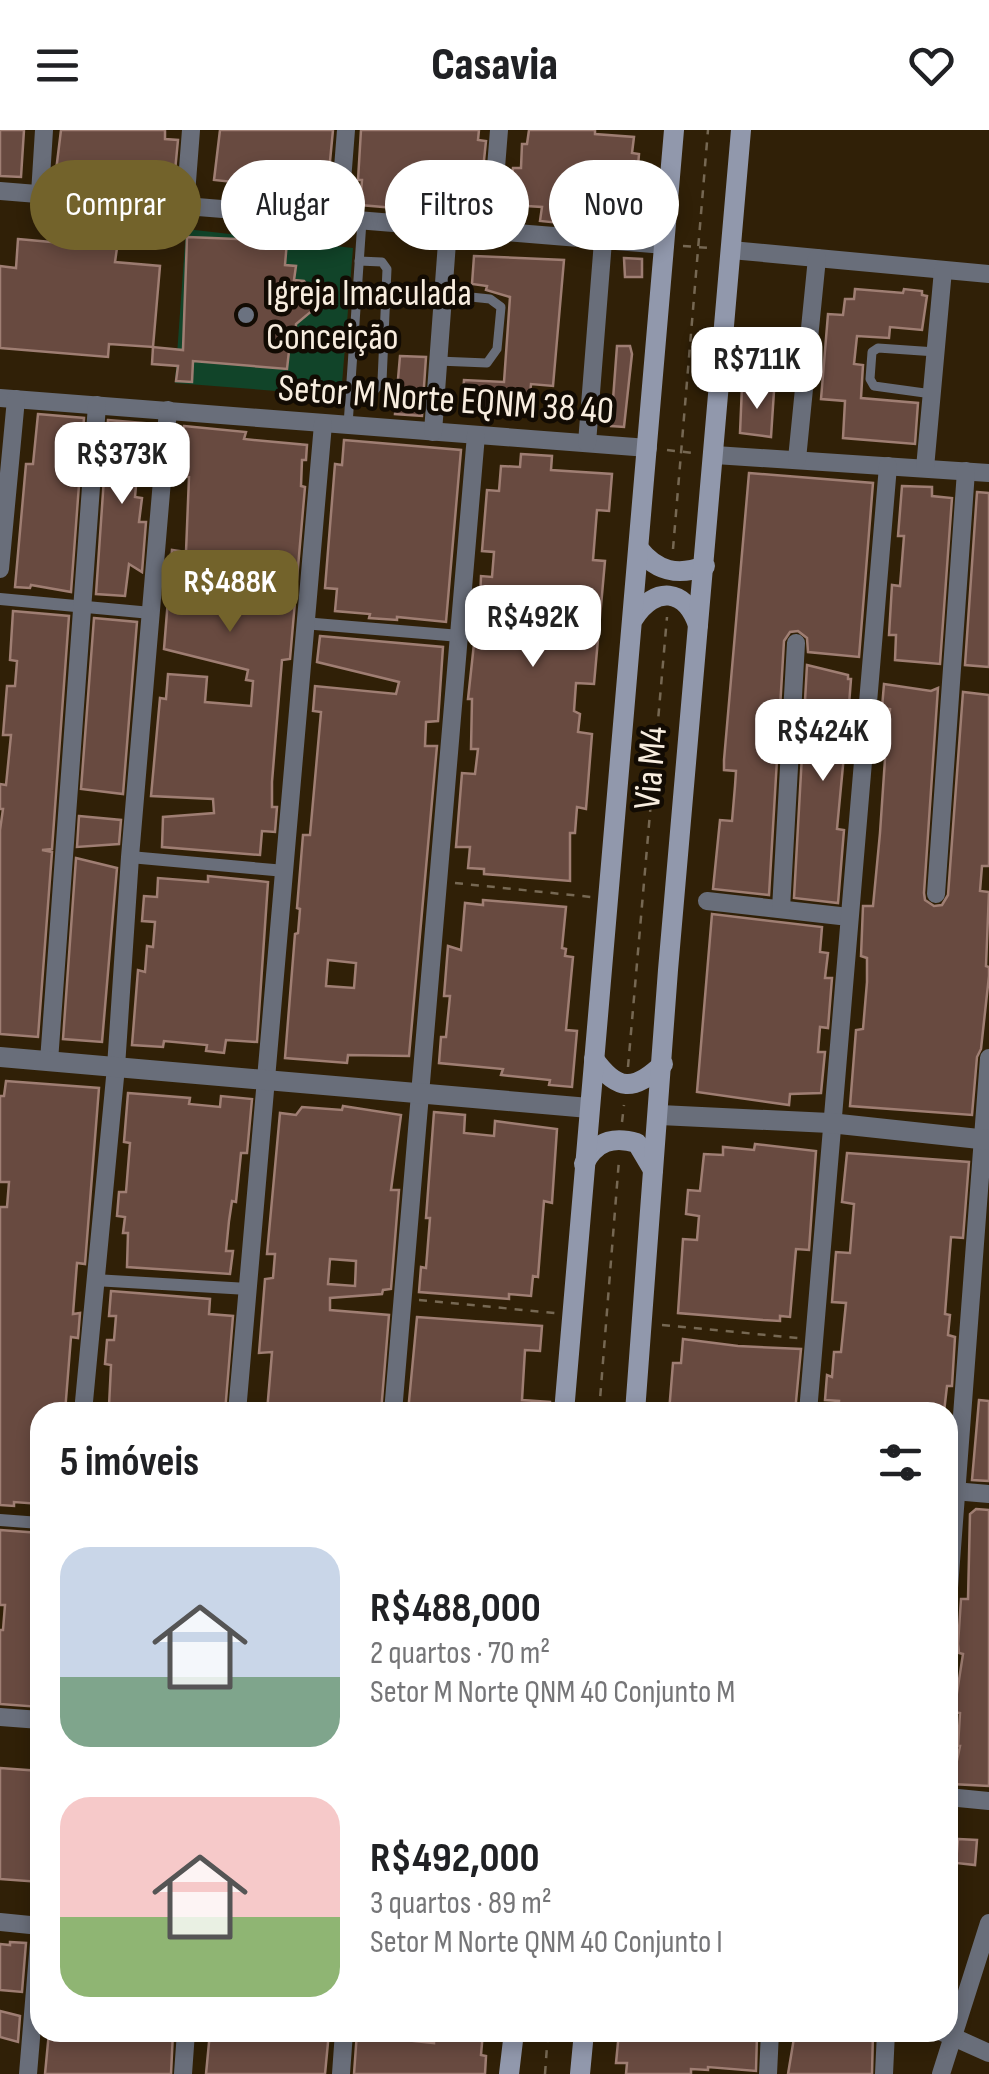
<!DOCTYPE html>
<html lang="pt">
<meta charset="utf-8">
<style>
:root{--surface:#fff;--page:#f6f6f6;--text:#202124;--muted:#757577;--accent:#73632b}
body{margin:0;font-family:"Sofia Sans Condensed",sans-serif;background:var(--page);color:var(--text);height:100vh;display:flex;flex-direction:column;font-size:38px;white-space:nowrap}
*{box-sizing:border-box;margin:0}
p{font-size:32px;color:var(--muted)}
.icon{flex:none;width:55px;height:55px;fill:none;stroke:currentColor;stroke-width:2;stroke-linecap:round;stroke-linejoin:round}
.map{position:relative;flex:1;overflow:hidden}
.sheet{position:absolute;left:30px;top:1272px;width:928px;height:640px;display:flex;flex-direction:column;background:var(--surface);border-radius:30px;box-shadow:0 5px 15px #0003}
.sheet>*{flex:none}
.hud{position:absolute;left:30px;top:30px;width:930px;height:90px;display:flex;gap:20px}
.price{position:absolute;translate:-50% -85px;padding:0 22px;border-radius:20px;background:#fff;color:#222;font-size:32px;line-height:65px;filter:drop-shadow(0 2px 5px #0008)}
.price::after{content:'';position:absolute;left:50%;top:60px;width:30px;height:22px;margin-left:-15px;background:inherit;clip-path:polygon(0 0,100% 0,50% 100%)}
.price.selected{background:var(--accent);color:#fff}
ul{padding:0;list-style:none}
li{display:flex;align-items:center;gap:30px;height:250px;padding:0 30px}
li span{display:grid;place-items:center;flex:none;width:280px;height:200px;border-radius:30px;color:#555}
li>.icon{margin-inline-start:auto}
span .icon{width:120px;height:120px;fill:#fffc;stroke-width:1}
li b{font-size:42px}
h2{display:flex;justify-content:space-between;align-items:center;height:120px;padding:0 30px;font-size:42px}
.pill{padding:0 35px;border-radius:45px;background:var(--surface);box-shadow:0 5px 15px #0003;font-size:35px;line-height:90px}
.pill.selected{background:var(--accent);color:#fff}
header{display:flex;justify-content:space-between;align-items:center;height:130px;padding:0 30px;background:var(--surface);font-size:45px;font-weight:800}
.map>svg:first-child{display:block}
.green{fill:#114429}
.building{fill:#684a40;stroke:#9f7e73;stroke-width:2.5;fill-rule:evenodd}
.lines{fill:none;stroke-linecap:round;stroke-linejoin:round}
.path{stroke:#766853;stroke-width:2.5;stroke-dasharray:8 8;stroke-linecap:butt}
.service{stroke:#696e7a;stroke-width:9}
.pedestrian{stroke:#696e7a;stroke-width:12}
.minor{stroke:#696e7a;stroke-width:18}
.tertiary{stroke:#696e7a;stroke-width:20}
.secondary{stroke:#9198ac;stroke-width:20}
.worship-dot{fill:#6b7280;stroke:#120b03;stroke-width:4}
.labels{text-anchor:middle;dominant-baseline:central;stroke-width:9;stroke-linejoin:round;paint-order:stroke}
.poi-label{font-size:38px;fill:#f8eddf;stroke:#120b03;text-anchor:start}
.street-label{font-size:38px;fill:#f8eddf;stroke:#120b03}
</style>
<header><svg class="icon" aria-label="menu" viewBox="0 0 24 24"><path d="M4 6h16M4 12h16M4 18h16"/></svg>Casavia<svg class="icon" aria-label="heart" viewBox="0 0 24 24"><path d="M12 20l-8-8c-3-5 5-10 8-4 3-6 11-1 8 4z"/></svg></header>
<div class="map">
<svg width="989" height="1944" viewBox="0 0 989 1944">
<rect width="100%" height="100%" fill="#302007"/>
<!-- green -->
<polygon class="green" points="186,99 353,118 341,266 175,253"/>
<!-- building -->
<g class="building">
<polygon points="0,0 24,0 21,47 0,46"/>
<polygon points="61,0 165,0 165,9 178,10 175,41 168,40 166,59 55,49"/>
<polygon points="220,0 333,0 326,73 233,64 234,52 214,50"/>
<polygon points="361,0 479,0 478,10 486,11 481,59 472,58 471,70 468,78 463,78 463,83 450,82 450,77 435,75 418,74 418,80 360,75 362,50 358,50"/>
<polygon points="529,0 595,0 595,4 634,7 632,23 639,24 637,48 640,48 635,100 602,97 603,88 572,86 570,94 540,91 542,77 510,75 513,38 521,38 522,14 527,14"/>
<polygon points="187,107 287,111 285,135 296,136 294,150 304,151 314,164 313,180 296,194 295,212 290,212 287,239 193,231 192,252 176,251 178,236 152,234 153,217 183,220"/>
<polygon points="18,109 117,118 115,132 160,136 153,217 109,214 108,227 0,218 0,136 16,138"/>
<polygon points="474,126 564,130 553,256 531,254 528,284 462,279 464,250 504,252 510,167 486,160 487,156 472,154"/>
<polygon points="624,128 642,129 642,147 625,147"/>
<polygon points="855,159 903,163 904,159 922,161 922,165 927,166 922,200 890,197 889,208 857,206 854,234 863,235 861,268 918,273 915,314 843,308 845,271 821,269 828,184 843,185 845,169 854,169"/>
<polygon points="617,216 630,216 632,224 624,297 611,296"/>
<polygon points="400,226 426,227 422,286 395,284"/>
<polygon points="742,256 774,261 771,307 740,303"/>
<polygon points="38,284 84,288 71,462 31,455 30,458 15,457 26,334 33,334"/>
<polygon points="108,290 154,294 152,319 140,317 138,334 135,367 142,368 139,392 146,392 142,442 129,434 125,466 96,464"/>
<polygon points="184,296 246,302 244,309 307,315 306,330 302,330 301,356 305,357 290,529 282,530 278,578 272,652 272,677 277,677 275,702 262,701 260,725 162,717 163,687 214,683 213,669 151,666 160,568 166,569 168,544 207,547 205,572 251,576 253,551 246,550 248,540 164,519 172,420 186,422 189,347 180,346"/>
<polygon points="344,310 461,320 446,492 397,487 397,490 369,488 370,484 335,481 337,459 325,458 335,334 342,335"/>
<polygon points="521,324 552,326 551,340 612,344 609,381 597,380 593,430 605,431 594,554 576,553 574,581 580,584 578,602 592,604 586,679 577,677 575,703 570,703 570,751 484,744 484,739 468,738 470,717 456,717 462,643 475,644 478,619 471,619 472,569 468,569 476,495 479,495 481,446 492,447 494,422 482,421 487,360 499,361 501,336 520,337"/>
<polygon points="749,343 873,353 859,527 808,522 807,508 798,501 790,502 784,511 769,765 713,759 720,690 732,691 735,656 736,641 724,640 724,630"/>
<polygon points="902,356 932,357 932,366 952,368 940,534 895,530 896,505 889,505 892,455 900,456 904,406 898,406"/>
<polygon points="977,362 989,363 989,537 965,535"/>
<polygon points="13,481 69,486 52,719 42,720 52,722 38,907 0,904 0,700 3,679 0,679 0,654 6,655 11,605 3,605 7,556 15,556 17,531 10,530"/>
<polygon points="94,488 137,492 123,664 81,659"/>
<path d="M320 506 443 517 438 591 426 592 425 616H437L409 926 348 925 347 933 285 928 295 804 298 803 300 779 297 778 303 705H310L321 582 313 581 315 556 396 564 399 552 317 532ZM328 830 356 833 354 858 326 856Z"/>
<polygon points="807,535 848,545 848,549 851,549 849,575 854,576 851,626 844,625 837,699 844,700 838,773 794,768"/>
<polygon points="884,554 931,561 938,558 924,763 925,770 934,776 942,775 948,765 963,562 989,565 989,736 982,736 980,761 989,762 986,836 989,837 989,846 981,919 977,927 972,985 850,976 856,900 863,899 867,852 867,828 861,826 863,776 873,776 880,703 885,629 878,628 879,604 888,605 890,579 882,578"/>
<polygon points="79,686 121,690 119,714 77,717"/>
<polygon points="76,728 117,738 102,912 63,909"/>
<polygon points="208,746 268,752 257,912 226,910 224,923 206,921 207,915 164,911 163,917 132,915 138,840 145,842 147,816 153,817 155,792 142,791 144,766 157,767 158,748 208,752"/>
<polygon points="483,770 566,777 562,818 566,819 565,826 573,827 566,900 577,901 572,957 549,955 550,950 501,945 503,939 439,933 441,907 446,907 448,886 450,866 444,866 448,816 461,820 465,773 483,775"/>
<polygon points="712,784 822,797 820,822 828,823 825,848 832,848 828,898 820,897 818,922 825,922 821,963 790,964 789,975 697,962"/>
<polygon points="6,951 99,958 85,1134 77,1133 73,1184 80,1183 78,1208 71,1207 65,1282 40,1282 40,1374 14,1372 14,1376 0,1375 0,1077 7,1077 9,1052 0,1052 0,966 4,966"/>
<polygon points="128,963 190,968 189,974 220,977 221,966 252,969 247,1023 241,1023 236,1072 232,1071 229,1091 226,1121 233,1121 230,1144 127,1137 128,1103 123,1103 125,1087 117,1086 119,1062 126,1062 130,1013 124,1012"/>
<path d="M343 976 401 985 391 1060H399L391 1159 383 1160 382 1164 330 1168V1180L389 1185 381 1282H267L272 1222 259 1223 265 1149 273 1148 275 1124H267L280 983 296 985 302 977 342 980ZM330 1129 356 1131 355 1156 328 1154Z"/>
<polygon points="434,982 465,985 464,1003 494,1006 495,991 557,999 552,1073 544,1071 538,1147 533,1146 531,1166 509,1164 509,1169 419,1162 421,1137 426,1138 430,1088 426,1088"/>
<polygon points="755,1014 816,1021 809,1120 796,1119 790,1187 780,1186 780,1191 763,1190 678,1183 683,1109 697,1110 699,1086 686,1084 688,1060 700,1061 704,1024 723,1025 723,1017 754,1020"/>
<polygon points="847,1023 969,1032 963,1108 951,1107 945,1184 950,1185 948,1205 955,1207 952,1256 947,1256 944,1282 838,1282 839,1271 825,1270 827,1245 832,1247 834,1222 841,1222 846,1173 832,1172 836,1122 850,1123 854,1074 842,1072"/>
<polygon points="111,1161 210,1169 209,1184 233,1186 225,1282 153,1282 154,1277 109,1276 111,1235 105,1234 107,1210 114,1210 116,1186 109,1186"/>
<polygon points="417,1187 542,1196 540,1221 525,1220 522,1270 550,1272 550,1282 408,1282"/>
<polygon points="683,1209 738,1216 801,1219 795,1282 669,1282 673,1233 681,1233"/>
<polygon points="979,1270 989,1271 989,1351 972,1350"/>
<polygon points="976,1379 989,1380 989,1656 952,1654 960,1616 958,1616 960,1583 954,1582 963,1524 959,1523 958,1514 961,1469 968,1469 970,1384"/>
<polygon points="0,1400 40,1403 40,1577 0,1574 0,1500 3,1500 5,1475 0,1475"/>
<polygon points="0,1638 40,1641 40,1752 0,1749"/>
<polygon points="958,1709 977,1710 975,1735 956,1733"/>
<polygon points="10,1812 26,1813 22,1862 0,1860 0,1814 10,1815"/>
<polygon points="0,1881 20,1886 18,1912 0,1907"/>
<polygon points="49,1902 173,1902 171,1944 45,1944"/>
<polygon points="210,1902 329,1902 325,1944 206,1944"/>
<polygon points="357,1902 405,1902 404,1910 434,1913 434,1903 483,1902 481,1925 486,1926 485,1944 354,1944"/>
<polygon points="619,1902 757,1905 756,1941 708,1937 708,1940 691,1939 691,1944 626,1944 627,1933 616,1933"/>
<polygon points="795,1902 873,1902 872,1944 788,1944"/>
</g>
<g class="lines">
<!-- path -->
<g class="path">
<polyline points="683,116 710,118"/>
<polyline points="667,320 693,323"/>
<polyline points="673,419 708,0"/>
<polyline points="455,753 591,767"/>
<polyline points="628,937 667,487"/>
<polyline points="622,992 624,975"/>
<polyline points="419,1170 555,1183"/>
<polyline points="662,1195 798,1208"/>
<polyline points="599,1282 619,1030"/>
<polyline points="545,1944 548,1902"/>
</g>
<!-- service -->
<g class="service">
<polyline points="438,231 487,233 497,219 501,177 490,169 442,164"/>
<polyline points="351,262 372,263 382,251 387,139 382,132 359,131"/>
<polyline points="932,264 874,256 870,249 872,222 878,218 936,222"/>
<polyline points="348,295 362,91"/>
</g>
<!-- pedestrian -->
<g class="pedestrian">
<polyline points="0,469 151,483"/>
<polyline points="303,493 460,506"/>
<polyline points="130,727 285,741"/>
<polyline points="94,1150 248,1159"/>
<polyline points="0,1390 40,1393"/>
</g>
<!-- minor -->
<g class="minor">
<polyline points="0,61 665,115"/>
<polyline points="40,64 44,0"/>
<polyline points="185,77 191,0"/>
<polyline points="339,89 346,0"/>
<polyline points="491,100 499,0"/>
<polyline points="731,120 989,144"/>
<polyline points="0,268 648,318"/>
<polyline points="433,302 448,99"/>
<polyline points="587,313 603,111"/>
<polyline points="715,325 989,343"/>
<polyline points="797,329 817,128"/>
<polyline points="925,338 943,140"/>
<polyline points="0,439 16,269"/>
<polyline points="936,764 966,341"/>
<polyline points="707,771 849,787"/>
<polyline points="781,779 796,513"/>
<polyline points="49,931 97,275"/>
<polyline points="83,1282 116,937 130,727 168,280"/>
<polyline points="237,1282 323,294"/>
<polyline points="393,1282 476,305"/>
<polyline points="808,1282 888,336"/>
<polyline points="954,1361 989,1364"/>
<polyline points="948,1471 989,928"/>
<polyline points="0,1587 40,1590"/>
<polyline points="948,1667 989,1671"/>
<polyline points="0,1792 40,1796"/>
<polyline points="942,1902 989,1923"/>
<polyline points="28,1944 40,1800"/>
<polyline points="183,1944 186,1902"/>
<polyline points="341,1944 344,1902"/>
<polyline points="768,1944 770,1902"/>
<polyline points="884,1944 886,1902"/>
<polyline points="941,1944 989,1793"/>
</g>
<!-- tertiary -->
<g class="tertiary">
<polyline points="0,927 589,978"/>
<polyline points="660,985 830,993 989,1010"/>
</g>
<!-- secondary -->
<g class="secondary">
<path d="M639 419C657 442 678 446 705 436"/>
<path d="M634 488C655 456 685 458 698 495"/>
<path d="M594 929C617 961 634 962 663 934"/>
<path d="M584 1034C596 1011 613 1006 637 1013L653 1040"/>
<polyline points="564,1282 674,0"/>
<polyline points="635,1282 668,840 741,0"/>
<polyline points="509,1944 514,1902"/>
<polyline points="580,1944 584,1902"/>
</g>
</g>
<!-- markers -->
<circle class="worship-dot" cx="246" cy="185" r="10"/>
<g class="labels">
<!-- poi labels -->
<g class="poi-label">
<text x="266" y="163">Igreja Imaculada<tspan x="266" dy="44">Conceição</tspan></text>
</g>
<!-- street labels -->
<g class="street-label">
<text transform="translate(446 270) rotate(4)">Setor M Norte EQNM 38 40</text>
<text transform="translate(651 638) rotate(-85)">Via M4</text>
</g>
</g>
</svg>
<b class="price" style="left:757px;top:282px">R$711K</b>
<b class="price" style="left:122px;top:377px">R$373K</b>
<b class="price selected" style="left:230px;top:505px">R$488K</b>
<b class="price" style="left:533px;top:540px">R$492K</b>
<b class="price" style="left:823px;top:654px">R$424K</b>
<div class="hud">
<a class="pill selected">Comprar</a>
<a class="pill">Alugar</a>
<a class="pill">Filtros</a>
<a class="pill">Novo</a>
</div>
<section class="sheet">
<h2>5 imóveis<svg class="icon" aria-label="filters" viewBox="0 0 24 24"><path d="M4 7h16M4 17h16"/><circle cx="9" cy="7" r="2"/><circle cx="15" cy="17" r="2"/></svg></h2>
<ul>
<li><span style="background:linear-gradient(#c9d6e8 65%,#7fa58c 0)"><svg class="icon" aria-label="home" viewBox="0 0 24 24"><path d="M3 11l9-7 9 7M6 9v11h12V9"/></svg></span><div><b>R$488,000</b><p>2 quartos · 70 m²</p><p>Setor M Norte QNM 40 Conjunto M</p></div></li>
<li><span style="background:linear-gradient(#f6c9c9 60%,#8fb573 0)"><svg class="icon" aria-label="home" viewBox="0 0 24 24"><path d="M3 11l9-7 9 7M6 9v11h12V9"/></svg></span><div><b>R$492,000</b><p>3 quartos · 89 m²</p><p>Setor M Norte QNM 40 Conjunto I</p></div></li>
</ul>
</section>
</div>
